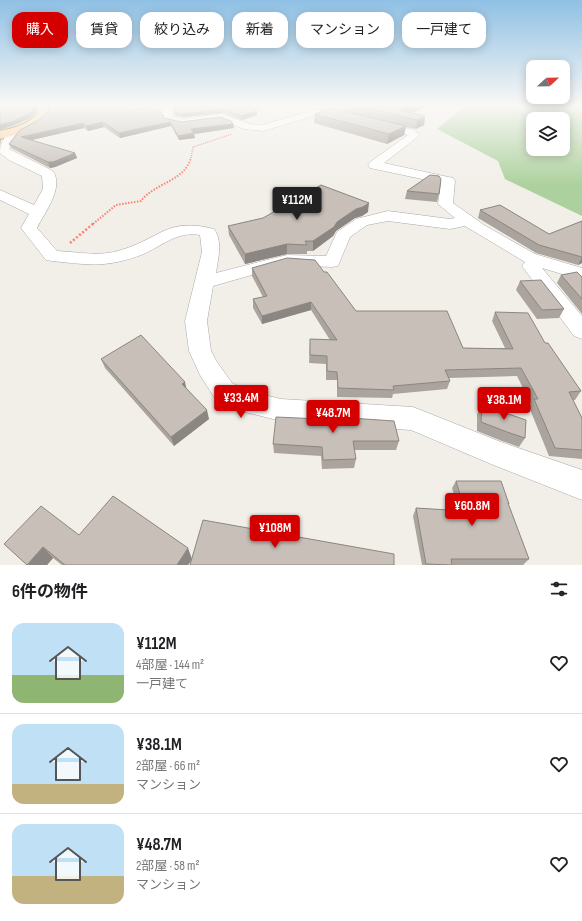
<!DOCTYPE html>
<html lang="ja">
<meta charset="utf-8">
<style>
:root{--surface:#fff;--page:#f6f6f6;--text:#202124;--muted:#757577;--line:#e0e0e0;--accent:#d40000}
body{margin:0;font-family:"Sofia Sans Condensed","Noto Sans JP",sans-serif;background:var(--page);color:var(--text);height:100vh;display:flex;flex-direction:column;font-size:15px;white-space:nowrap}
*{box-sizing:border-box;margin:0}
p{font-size:13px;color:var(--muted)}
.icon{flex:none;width:22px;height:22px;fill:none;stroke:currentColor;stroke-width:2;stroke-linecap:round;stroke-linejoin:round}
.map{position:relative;height:565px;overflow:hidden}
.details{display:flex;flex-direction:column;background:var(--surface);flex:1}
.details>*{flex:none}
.banner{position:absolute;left:12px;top:12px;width:558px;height:36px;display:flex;gap:8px}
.needle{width:26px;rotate:68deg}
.controls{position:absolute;left:526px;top:60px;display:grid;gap:8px}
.controls a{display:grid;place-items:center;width:44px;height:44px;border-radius:8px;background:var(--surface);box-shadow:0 2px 10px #0003;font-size:20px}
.price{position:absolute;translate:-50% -34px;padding:0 9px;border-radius:4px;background:var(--accent);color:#fff;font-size:13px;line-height:26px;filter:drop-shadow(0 1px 2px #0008)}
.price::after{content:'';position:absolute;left:50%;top:24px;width:12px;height:9px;margin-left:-6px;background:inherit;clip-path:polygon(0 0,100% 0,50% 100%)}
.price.on{background:#222;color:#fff}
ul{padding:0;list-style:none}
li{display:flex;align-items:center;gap:12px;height:100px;padding:0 12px}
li+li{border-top:1px solid var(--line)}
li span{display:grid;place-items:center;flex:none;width:112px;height:80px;border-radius:12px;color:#555}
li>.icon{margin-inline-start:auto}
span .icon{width:48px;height:48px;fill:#fffc;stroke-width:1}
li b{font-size:17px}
h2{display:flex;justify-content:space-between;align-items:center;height:48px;padding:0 12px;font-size:17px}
.pill{padding:0 14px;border-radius:12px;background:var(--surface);box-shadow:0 2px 10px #0003;font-size:14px;line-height:36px}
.pill.on{background:var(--accent);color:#fff}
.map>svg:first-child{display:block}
.forest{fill:#add19e;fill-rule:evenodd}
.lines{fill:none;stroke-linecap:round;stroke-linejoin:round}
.minor-casing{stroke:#a9a9a9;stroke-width:1}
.major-casing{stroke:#a06b00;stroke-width:2}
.path-far2{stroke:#fa8072;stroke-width:1.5;stroke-dasharray:1 1;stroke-linecap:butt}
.path-far1{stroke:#fa8072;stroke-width:2;stroke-dasharray:1.5 1.5;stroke-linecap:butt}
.path{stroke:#fa8072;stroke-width:2.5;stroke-dasharray:2 2;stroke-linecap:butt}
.minor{fill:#fff;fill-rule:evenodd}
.major{fill:#fcd6a4;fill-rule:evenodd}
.wall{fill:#aba49e}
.shaded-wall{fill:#8b8681}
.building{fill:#c7bfb8;stroke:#8b8681}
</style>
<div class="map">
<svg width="582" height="565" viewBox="0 0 582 565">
<rect width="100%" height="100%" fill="#f2efe9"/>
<!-- forest -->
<path class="forest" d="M468 106H582V216L505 179 498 161 437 129 463 107ZM533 119H563V149H533Z"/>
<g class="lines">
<!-- minor casing -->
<g class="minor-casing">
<g id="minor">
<polygon points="164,106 174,106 173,117 183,119 222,114 250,124 262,125 314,110 335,110 349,113 351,115 346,118 335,116 314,116 263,131 244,129 221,120 183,125 165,121 162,115"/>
<path d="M380 121 414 130 420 135 384 163 453 178 455 181 453 203 484 225 535 254 582 268V280L542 268 582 316V339L574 336 522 266 525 262 465 226 450 229 388 221 367 225 350 237 338 266 332 267 287 265 213 286 207 321 211 351 217 362 232 383 248 391 281 399 413 407 501 442 582 470V500L491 464 411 430 281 421 233 409 214 397 200 375 189 351 185 321 202 252 200 235C179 231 164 244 146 253 137 257 127 260 117 262 96 267 73 263 52 261L46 260 21 228 29 214 0 200V190L34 205 43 189 42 176 9 160 0 153C0 143 7 129 18 127L23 130 9 149 53 171C64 188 45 212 37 228L57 251C78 252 101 257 121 250 161 238 167 217 214 229 223 241 218 259 216 273L287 255 326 256 337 232 356 219 388 211 450 219 455 218 438 204 441 183 370 168 368 165 370 162 408 135 376 126 375 124Z"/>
</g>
</g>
<!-- major casing -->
<g class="major-casing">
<path id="major" d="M35 106H46L50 113C38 130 19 134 0 139V131C14 128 29 124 38 113Z"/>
</g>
<!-- path-far2 -->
<g class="path-far2">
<polyline points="556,106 582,117"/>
<polyline points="191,158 193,147 232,134"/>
</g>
<!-- path-far1 -->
<path class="path-far1" d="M93 224 116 205 141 201C154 183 186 181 191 157"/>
<!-- path -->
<polyline class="path" points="70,243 94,223"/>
<!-- minor -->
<use href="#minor" class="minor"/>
<!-- major -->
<use href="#major" class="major"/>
</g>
<!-- wall -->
<g class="wall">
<polygon points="47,106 120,106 130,111 182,122 233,124 234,128 194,134 195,138 179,140 171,126 120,138 104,127 88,131 84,128 31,140 75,153 77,158 55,167 50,168 11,148 9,144 39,120 49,110"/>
<polygon points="183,106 252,106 257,111 257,115 242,120 222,113 183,117 175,116 174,112 178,109 183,108"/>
<polygon points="345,106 427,106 411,113 425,116 424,125 416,129 406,127 404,135 387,144 314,123 315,114 345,111"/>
<polygon points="407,191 439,194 437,202 405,199"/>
<polygon points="480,210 549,234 582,221 582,263 578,265 536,253 478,218"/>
<polygon points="368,212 362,216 355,218 336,231 333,236 313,251 307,251 307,254 287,254 245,264 229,235 228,226"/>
<polygon points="252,268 324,272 356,311 463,348 505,348 492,321 495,312 545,343 581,391 575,400 573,400 582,418 582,459 549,456 529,407 531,404 517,376 449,378 450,381 447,389 393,394 392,398 337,397 337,380 326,380 326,364 309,363 310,339 330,340 311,310 262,324 253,308 253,299 263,297 252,276"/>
<polygon points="561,275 582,277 582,314 557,283"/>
<polygon points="520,281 564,309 559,318 537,319 516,290"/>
<polygon points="101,359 187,389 209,419 174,446 105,368"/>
<polygon points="482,405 525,438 519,447 502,441 477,431 477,414"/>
<polygon points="319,419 399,441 396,450 354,450 356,459 354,468 322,469 321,456 274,453 273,444"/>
<polygon points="456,481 509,504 508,505 529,559 523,565 422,565 413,516 416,508 459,511 452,488"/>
<polygon points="79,535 191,561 188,565 62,565 53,558 47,565 27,565 4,544"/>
</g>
<!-- shaded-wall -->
<g class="shaded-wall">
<polygon points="34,106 36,113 29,119 15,125 0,130 0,125"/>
<polygon points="408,106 427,106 402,117 399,110"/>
<polygon points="221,109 222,113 183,117 182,114"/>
<polygon points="257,111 257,115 242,120 242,116"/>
<polygon points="425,116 424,125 416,129 417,120"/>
<polygon points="103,122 104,127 88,131 86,126"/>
<polygon points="170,122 171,126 120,138 119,133"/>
<polygon points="83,123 84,128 23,142 21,137"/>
<polygon points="233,124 234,128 194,134 195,138 179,140 178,136 191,129"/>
<polygon points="406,126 404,135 387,144 389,134"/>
<polygon points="0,137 1,140 0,145"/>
<polygon points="75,153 77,158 55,167 50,168 48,162"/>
<polygon points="369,203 368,212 362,216 355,218 336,231 333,236 313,251 313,241 337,222 356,209"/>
<polygon points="287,244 287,254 245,264 245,254"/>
<polygon points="582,257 582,263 578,265"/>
<polygon points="311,302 311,310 262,324 262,316"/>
<polygon points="185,382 187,391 182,384"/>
<polygon points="207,410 209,419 174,446 171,437"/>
<polygon points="43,547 53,558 47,565 27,565"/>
<polygon points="188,548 192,559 188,565 177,565"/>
</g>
<!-- building -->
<g class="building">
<polygon points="0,106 34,106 35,108 28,114 14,121 0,125"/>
<polygon points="48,106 120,106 130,111 146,108 153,111 160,110 164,118 182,122 220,117 231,121 233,124 191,129 194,133 178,136 170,122 119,133 103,122 86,126 83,123 21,137 75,153 53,162 48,162 9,144 20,130 39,120 50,110"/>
<polygon points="175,106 176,106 178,109 185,108 184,106 252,106 257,111 242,116 221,109 182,114 174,112"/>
<polygon points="359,106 408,106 399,110 425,116 417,120"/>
<polygon points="331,108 406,126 389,134 315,114"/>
<polygon points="430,175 439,176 441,179 439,194 407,191"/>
<polygon points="321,185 369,203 363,207 356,209 337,222 334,227 313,241 305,241 307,245 287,244 245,254 228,226 263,218"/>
<polygon points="500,205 549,234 582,221 582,257 539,245 480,210"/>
<polygon points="287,258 315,260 324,272 327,272 356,311 447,311 463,348 513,349 495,312 528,313 545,343 548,343 581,391 569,392 582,418 582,450 555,448 534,399 538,399 521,368 445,370 450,381 393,386 394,390 338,388 337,372 327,371 327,356 310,355 310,339 337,340 311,302 262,316 253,299 267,296 252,268"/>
<polygon points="577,272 582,277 582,299 561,275"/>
<polygon points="541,280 564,309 542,310 520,281"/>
<polygon points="141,335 185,382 182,384 207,410 171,437 101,359"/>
<polygon points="482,405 526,420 525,438 507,432 481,422"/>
<polygon points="276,417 320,419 319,417 336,417 394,421 399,441 353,441 356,459 323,460 322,447 273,444"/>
<polygon points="456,481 501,481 509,504 508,503 529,559 451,559 452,565 426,564 416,508 465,511"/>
<polygon points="113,496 188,548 177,565 65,565 43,547 27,565 4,544 41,506 79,535"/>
<polygon points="203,520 394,554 394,565 190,565"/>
</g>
<!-- sky -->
<linearGradient id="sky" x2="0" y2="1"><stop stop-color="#8fc0e4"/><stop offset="0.57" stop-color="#f9f8f5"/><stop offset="1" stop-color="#f9f8f5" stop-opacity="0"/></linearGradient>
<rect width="582" height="185" fill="url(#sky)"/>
</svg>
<div class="controls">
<a><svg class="needle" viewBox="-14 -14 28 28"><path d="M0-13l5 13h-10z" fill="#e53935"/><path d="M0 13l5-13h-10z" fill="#757577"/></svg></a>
<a><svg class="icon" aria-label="layers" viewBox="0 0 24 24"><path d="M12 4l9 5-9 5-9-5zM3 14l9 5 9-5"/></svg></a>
</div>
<b class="price on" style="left:297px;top:221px">¥112M</b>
<b class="price" style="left:241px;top:419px">¥33.4M</b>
<b class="price" style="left:504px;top:421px">¥38.1M</b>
<b class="price" style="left:333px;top:434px">¥48.7M</b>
<b class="price" style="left:472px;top:527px">¥60.8M</b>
<b class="price" style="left:275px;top:549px">¥108M</b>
<div class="banner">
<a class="pill on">購入</a>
<a class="pill">賃貸</a>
<a class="pill">絞り込み</a>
<a class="pill">新着</a>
<a class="pill">マンション</a>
<a class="pill">一戸建て</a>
</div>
</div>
<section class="details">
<h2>6件の物件<svg class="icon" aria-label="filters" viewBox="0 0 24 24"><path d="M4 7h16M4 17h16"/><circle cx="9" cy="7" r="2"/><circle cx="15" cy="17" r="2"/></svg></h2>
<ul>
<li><span style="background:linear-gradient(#bfe0f5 65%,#8fb573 0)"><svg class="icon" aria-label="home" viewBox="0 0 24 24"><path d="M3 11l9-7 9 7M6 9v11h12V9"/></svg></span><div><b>¥112M</b><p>4部屋 · 144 m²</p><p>一戸建て</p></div><svg class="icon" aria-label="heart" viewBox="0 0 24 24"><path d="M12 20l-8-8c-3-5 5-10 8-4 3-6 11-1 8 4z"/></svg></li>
<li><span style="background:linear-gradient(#bfe0f5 75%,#c2b280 0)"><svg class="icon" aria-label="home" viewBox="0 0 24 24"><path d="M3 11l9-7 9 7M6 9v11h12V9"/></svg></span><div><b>¥38.1M</b><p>2部屋 · 66 m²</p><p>マンション</p></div><svg class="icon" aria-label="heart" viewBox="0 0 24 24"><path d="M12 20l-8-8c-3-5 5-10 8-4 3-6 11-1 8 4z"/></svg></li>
<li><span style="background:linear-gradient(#bfe0f5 65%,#c2b280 0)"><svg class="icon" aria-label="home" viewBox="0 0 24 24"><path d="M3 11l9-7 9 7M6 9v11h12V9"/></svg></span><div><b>¥48.7M</b><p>2部屋 · 58 m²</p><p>マンション</p></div><svg class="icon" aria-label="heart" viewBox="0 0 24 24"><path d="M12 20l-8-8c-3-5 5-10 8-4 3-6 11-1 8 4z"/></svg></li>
</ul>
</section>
